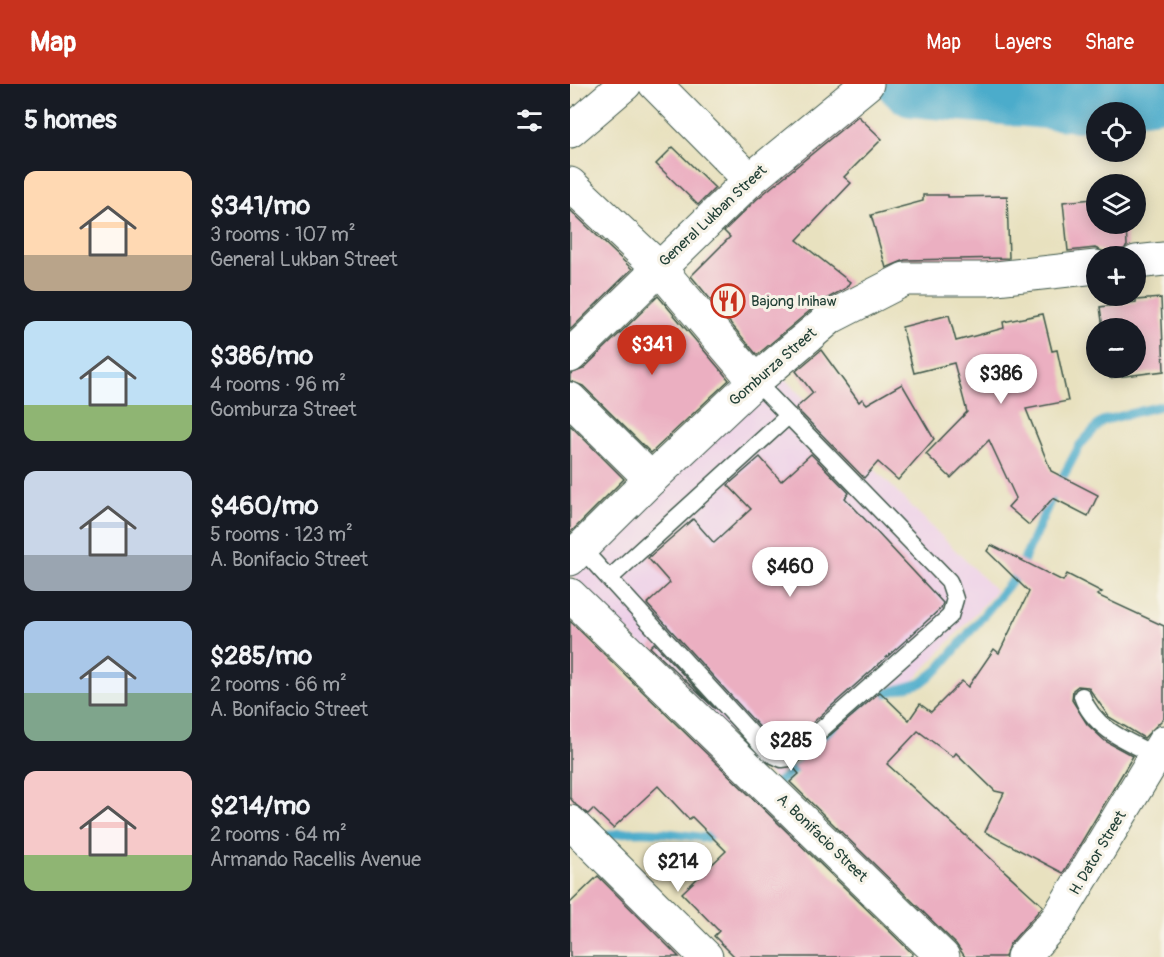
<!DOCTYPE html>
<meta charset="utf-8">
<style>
:root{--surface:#171b24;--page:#20242c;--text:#f1f3f6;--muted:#9ea1a6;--accent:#c8321e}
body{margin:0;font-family:Pangolin,sans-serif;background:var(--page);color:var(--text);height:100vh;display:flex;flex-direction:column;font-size:22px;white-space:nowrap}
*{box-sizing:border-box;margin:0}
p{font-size:20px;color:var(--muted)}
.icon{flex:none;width:33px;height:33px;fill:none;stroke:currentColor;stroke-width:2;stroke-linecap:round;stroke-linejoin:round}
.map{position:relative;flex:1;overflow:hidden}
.panel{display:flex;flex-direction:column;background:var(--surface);width:570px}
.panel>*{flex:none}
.fabs{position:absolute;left:516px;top:18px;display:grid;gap:12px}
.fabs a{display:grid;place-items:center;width:60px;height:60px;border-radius:50%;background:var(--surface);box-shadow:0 3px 15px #0003;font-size:30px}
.price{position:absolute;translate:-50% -51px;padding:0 14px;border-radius:21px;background:#fff;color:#222;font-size:20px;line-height:39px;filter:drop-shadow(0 2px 3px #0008)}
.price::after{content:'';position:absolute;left:50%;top:36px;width:18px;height:14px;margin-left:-9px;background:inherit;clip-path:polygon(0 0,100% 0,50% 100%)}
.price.selected{background:var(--accent);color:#fff}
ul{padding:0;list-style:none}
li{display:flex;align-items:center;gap:18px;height:150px;padding:0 24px}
li span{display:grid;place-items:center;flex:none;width:168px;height:120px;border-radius:12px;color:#555}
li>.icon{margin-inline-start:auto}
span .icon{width:72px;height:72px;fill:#fffc;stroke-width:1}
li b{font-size:26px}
h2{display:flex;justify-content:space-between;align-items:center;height:72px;padding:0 24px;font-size:26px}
header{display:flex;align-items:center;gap:36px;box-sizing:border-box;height:84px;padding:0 30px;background:var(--accent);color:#fff}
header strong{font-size:28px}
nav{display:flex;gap:33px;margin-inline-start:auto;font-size:21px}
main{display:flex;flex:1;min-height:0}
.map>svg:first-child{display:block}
.built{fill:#eed0e8}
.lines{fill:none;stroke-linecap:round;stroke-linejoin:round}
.stream{stroke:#4caccb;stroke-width:9}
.river{stroke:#4caccb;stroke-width:52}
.building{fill:#ebafc1}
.service-casing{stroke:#3d5649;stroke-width:19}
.minor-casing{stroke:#3d5649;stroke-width:35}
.secondary-casing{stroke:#3d5649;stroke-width:35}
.service{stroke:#fff;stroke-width:16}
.minor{stroke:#fff;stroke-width:33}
.secondary{stroke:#fff;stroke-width:33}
.labels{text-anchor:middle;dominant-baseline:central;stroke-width:6;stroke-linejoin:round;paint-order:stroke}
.street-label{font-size:15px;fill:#1f3d34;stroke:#f7f3e8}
.poi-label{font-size:15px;fill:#1f3d34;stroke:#f7f3e8;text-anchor:start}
</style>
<header>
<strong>Map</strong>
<nav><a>Map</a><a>Layers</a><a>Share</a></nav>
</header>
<main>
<section class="panel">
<h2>5 homes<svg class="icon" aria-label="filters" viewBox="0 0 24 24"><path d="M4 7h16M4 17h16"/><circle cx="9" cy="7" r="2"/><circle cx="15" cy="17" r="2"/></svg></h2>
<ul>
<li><span style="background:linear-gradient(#ffd9b3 70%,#b9a48a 0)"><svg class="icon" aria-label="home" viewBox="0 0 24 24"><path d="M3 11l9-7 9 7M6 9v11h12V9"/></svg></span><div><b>$341/mo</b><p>3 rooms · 107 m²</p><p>General Lukban Street</p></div></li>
<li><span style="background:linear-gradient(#bfe0f5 70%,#8fb573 0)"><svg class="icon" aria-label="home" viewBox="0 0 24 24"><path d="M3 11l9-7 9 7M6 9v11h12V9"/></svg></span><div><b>$386/mo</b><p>4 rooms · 96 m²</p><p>Gomburza Street</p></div></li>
<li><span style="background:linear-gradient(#c9d6e8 70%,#9aa5b1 0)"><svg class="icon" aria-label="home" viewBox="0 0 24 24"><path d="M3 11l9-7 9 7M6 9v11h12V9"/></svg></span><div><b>$460/mo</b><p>5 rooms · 123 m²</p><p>A. Bonifacio Street</p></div></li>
<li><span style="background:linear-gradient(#a9c7e8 60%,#7fa58c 0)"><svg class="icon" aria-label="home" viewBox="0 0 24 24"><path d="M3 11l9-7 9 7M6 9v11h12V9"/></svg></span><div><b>$285/mo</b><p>2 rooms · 66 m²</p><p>A. Bonifacio Street</p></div></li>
<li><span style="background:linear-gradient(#f6c9c9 70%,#8fb573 0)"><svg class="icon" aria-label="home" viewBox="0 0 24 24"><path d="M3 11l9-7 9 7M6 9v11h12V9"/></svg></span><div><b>$214/mo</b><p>2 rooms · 64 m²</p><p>Armando Racellis Avenue</p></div></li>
</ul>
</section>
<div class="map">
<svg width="594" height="873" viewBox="0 0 594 873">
<rect width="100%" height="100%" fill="#f7f3e8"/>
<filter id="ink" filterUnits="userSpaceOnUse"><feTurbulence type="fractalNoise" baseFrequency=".0167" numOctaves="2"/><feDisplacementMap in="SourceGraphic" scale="12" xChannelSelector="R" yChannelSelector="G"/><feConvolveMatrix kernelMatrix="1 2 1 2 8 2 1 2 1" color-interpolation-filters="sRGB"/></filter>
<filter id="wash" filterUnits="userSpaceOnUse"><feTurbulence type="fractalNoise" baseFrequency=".008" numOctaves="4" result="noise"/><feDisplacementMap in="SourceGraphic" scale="24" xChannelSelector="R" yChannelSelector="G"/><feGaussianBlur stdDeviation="1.35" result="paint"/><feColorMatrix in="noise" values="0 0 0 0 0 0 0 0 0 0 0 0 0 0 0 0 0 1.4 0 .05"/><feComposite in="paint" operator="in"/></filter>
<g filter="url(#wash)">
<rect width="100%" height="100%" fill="#e8e1bf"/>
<!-- built -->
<polygon class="built" points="208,288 426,507 343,597 295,610 205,695 0,490"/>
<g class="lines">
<!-- stream -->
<g class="stream">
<polyline points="253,658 296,615 351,599 369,585 447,491 482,413 510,361 532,337 594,321"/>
<polyline points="175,724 233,679"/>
<path d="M28 754C62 743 101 749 136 754L148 745"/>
</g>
<!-- river -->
<polyline class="river" points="333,0 342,7 510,22 594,10"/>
</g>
<g id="blocks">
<!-- building -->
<g class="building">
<polygon points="288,32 312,55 274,93 281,99 227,156 280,198 276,204 249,219 187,271 121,192 160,153 154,147 187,115"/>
<polygon points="103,63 145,104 128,121 86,80"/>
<polygon points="353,111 378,111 378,113 437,112 439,174 335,176 316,184 301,131 353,117"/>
<polygon points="523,115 526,140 556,140 557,162 550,169 539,170 525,164 498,167 493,118"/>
<polygon points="0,126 62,185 0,246"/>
<polygon points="88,212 159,296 81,369 13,302 0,297 0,290 13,285"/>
<polygon points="591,214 594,287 540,294 539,284 566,284 566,244 533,244 530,223 566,218 566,216"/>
<polygon points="473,230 482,267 487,266 498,317 456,325 481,387 528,411 518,432 483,414 459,441 438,423 446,414 419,356 381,394 356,370 397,328 384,279 344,289 332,243 379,231 386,257 434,244 433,238"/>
<polygon points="251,266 289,318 292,315 297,320 332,300 364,355 328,396 308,378 294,394 226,324 243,309 226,287"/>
<polygon points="0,341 54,395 0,449"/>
<polygon points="241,370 279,409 275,414 373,519 371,524 335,557 214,664 205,660 77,520 100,499 78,474 123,435 144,459 181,425 158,401 190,373 211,397"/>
<polygon points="421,461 493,497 497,490 532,508 527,511 594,542 594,634 574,654 539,633 518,603 508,602 503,606 502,616 517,640 535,657 563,672 493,789 415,748 434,709 425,707 386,669 383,673 348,647 317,680 473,822 439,861 435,873 395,873 386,860 220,698 229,690 223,683 310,608 339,636 350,620 361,628 392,597 398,603 424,565 429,569 459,508 417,467"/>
<polygon points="0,537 343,870 340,873 165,873 144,852 149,847 112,809 156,767 122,733 119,735 88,702 43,744 23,725 18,730 6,721 0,714"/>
<polygon points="84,559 145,625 80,563"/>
<polygon points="28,792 109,873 0,873 0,819"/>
</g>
</g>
</g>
<g filter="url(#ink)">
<use href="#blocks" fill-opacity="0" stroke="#3d5649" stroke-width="1.5"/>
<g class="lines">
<!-- service casing -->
<g class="service-casing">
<g id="service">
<polyline points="11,464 199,669 212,675 219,674 380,532 385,515 379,497 185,297"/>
<polyline points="40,494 218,332"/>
<path d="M512 612C523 644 556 657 585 671"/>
</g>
</g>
<!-- minor casing -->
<g class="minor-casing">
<g id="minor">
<polyline points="85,0 180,96"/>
<polyline points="0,47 55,0"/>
<polyline points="0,100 89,184 185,297"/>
<polyline points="566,178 594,175"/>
<polyline points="0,272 180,96 297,0"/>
<polyline points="0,315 81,395"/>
<polyline points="0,475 81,395 185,297 261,233 335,195 417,195 526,183"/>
<polyline points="0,511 373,873"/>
<polyline points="453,873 487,835 594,658"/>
</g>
</g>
<!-- secondary casing -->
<g class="secondary-casing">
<polyline id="secondary" points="0,738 136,873"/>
</g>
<!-- service -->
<use href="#service" class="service"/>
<!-- minor -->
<use href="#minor" class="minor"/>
<!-- secondary -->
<use href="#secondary" class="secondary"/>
</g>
</g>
<!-- icons -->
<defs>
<g id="restaurant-ring" transform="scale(1.725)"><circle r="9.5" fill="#f7f3e8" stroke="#c8321e" stroke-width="1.5"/><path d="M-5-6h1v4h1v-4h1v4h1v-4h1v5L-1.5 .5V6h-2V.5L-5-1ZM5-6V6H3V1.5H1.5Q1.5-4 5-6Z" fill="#c8321e"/></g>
</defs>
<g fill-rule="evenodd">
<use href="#restaurant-ring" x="158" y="217"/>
</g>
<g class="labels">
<!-- street labels -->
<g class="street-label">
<text transform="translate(143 132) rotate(-43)">General Lukban Street</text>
<text transform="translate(203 283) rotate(-41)">Gomburza Street</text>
<text transform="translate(252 754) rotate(44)">A. Bonifacio Street</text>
<text transform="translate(528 769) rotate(-59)">H. Dator Street</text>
</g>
<!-- poi labels -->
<g class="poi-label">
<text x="181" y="217">Bajong Inihaw</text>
</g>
</g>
</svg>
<div class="fabs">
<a><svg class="icon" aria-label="locate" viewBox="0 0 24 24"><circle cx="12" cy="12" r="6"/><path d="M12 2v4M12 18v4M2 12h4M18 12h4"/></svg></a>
<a><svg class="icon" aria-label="layers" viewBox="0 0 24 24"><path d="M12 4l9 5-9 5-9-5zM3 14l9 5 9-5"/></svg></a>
<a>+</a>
<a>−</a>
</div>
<b class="price selected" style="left:82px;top:292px">$341</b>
<b class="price" style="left:431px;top:321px">$386</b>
<b class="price" style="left:220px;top:514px">$460</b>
<b class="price" style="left:221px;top:688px">$285</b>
<b class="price" style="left:108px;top:809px">$214</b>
</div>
</main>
